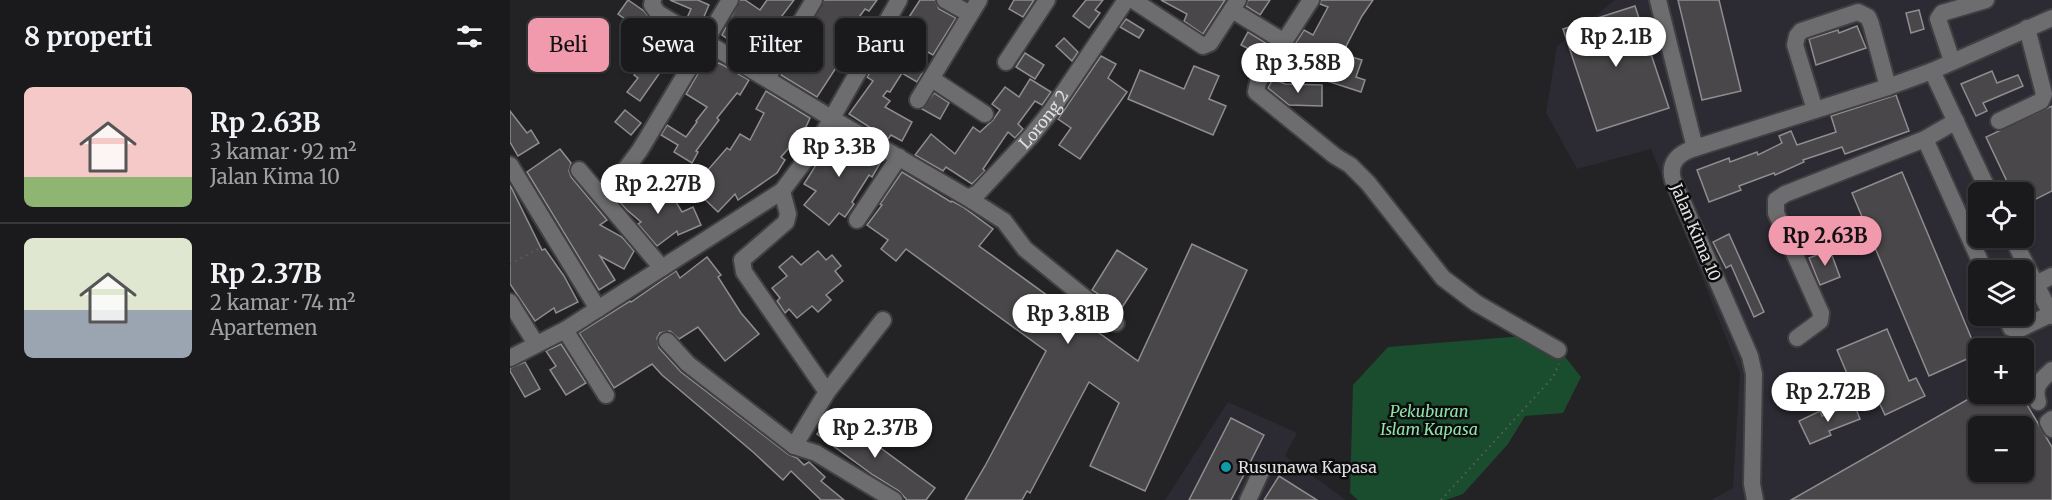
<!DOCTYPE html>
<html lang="id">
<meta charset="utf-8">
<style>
:root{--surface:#1a1a1c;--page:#272729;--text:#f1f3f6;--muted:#9fa1a3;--line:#38383b;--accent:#f29aad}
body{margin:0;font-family:Merriweather,serif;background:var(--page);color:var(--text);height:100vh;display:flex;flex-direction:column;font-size:22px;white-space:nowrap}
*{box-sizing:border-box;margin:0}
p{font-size:20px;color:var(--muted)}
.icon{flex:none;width:33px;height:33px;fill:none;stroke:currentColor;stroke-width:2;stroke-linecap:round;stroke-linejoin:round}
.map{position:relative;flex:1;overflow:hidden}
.panel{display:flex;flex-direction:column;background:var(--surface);width:510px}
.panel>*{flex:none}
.guide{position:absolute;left:18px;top:18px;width:570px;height:54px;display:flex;gap:12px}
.fabs{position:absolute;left:1458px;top:182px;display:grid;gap:12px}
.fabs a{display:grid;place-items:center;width:66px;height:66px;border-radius:9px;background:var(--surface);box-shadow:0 2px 4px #0004,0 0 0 2px var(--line);font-size:30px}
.price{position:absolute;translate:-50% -51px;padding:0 14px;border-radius:21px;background:#fff;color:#222;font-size:20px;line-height:39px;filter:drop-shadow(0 2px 3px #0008)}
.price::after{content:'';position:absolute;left:50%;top:36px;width:18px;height:14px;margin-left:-9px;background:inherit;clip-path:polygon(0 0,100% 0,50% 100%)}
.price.active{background:var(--accent);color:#111}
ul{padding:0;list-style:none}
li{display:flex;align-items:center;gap:18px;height:150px;padding:0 24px}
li+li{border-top:2px solid var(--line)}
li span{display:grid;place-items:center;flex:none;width:168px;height:120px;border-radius:9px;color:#555}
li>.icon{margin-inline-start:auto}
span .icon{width:72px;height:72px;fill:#fffc;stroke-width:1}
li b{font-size:26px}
h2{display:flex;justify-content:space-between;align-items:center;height:72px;padding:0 24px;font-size:26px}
.chip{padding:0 21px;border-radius:9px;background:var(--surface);box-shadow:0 2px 4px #0004,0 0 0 2px var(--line);font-size:21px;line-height:54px}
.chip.active{background:var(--accent);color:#111}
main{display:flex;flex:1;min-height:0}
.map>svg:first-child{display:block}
.built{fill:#2c2a32;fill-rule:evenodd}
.green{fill:#1a4d2e}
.building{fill:#494749;stroke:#8f8d8f;stroke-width:1.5;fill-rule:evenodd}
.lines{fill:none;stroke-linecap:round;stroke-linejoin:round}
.minor-casing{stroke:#403f41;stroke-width:20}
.path{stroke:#5d5d5f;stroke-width:2;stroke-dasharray:1.5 4.5;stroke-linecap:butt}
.minor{stroke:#6d6c6f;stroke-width:16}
.culture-dot{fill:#0f9aa8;stroke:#0d0c0d;stroke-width:2}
.labels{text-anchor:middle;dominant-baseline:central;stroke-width:5;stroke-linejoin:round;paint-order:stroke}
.street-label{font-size:16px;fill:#e1e0e2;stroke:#0d0c0d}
.park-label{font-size:16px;font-style:italic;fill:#8ee3aa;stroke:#0d0c0d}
.poi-label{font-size:16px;fill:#e1e0e2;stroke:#0d0c0d;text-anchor:start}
</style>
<main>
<section class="panel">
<h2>8 properti<svg class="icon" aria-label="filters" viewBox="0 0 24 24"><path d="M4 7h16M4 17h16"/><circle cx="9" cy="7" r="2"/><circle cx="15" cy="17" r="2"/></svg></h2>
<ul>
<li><span style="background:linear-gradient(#f6c9c9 75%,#8fb573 0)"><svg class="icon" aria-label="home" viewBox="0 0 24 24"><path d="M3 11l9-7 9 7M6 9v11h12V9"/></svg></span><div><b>Rp 2.63B</b><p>3 kamar · 92 m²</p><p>Jalan Kima 10</p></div></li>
<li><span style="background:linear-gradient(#dfe7d0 60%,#9aa5b1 0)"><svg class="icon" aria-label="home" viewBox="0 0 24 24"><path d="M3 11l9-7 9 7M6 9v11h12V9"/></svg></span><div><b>Rp 2.37B</b><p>2 kamar · 74 m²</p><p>Apartemen</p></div></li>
</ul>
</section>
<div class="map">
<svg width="1542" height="500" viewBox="0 0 1542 500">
<rect width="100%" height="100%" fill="#232325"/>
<!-- built -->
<g class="built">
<path d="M1105 0H1542V500H1201L1223 488 1230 373 1141 149 1067 169 1036 113 1047 46ZM1468 192H1514V237H1468ZM1468 270H1514V315H1468ZM1468 348H1514V393H1468ZM1468 426H1514V471H1468Z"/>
<polygon points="718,402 787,433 775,456 836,500 655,500"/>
</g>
<!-- green -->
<polygon class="green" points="1037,334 1071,377 1053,413 1015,416 998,444 953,494 936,500 848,500 840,493 843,385 878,347"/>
<!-- building -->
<g class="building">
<polygon points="118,0 134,11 143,22 181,45 178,49 174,47 154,73 151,71 130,101 117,92 128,78 124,75 136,59 120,42 132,31 108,14"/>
<polygon points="160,0 188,0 199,5 190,26 177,18 181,9"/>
<polygon points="230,0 235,0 250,10 257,0 284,0 256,37 259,38 250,53 225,38 222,42 212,35"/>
<polygon points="314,0 367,0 359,11 355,9 326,49 335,54 307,97 271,75"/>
<polygon points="410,0 425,0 429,9 446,18 423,55 402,43 392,59 413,72 407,82 392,73 380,92 377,91 373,96 380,101 375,107 402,122 392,141 381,135 378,139 339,114 363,81 357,77 368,60 370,62"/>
<polygon points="504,0 524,0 513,17 499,9"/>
<polygon points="576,0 593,0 585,10 590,13 579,28 563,16"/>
<polygon points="651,0 715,0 693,34 674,21 677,14"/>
<polygon points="738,0 760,0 750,15 736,6"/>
<polygon points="811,0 863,0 852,16 832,54 852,60 846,77 855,80 851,92 817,81 822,66 804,60 806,55 785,44 794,30 803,35 818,7 810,4"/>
<polygon points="1168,0 1209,0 1231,91 1192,100"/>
<polygon points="1125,6 1159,108 1087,131 1053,29"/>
<polygon points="1409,10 1414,29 1401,33 1396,13"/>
<polygon points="616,19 634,30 629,38 610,27"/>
<polygon points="1347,26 1356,48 1306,65 1299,39 1328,30 1329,33"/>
<polygon points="738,32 759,45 752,56 731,45"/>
<polygon points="554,38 568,52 562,61 546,46"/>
<polygon points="515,53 534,65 525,79 506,67"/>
<polygon points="591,56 606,64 598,78 617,92 570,159 549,145 561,128 548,119"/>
<polygon points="197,58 213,65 239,80 230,95 227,93 207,118 209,120 186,151 188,152 182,163 164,152 168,145 151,135 157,125 176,137 187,122 186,121 197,107 176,94"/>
<polygon points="684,66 709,76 699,99 716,106 703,135 618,99 630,70 674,89"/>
<polygon points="1482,71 1487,83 1508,75 1513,86 1473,103 1477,111 1466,116 1451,84"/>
<polygon points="520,79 541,92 532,105 525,101 508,124 513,129 505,138 498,132 473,169 475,171 462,184 436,167 433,171 405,155 421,134 445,154 463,127 470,132 483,120 490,110 482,104 495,87 509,97"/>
<polygon points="763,79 775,84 812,85 812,106 779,105 758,88"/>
<polygon points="256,91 300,118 294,131 271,157 275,160 267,173 228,200 225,194 208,212 180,185 195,169 197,171 217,148 220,150 230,134 240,140 254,113 246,109"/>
<polygon points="424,93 439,103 430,119 412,109"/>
<polygon points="1386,95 1399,131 1335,154 1332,147 1293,160 1294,162 1265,175 1264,173 1229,186 1231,190 1199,202 1187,170 1219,158 1220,162 1247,152 1248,155 1272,143 1269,136 1281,131 1287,145 1326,132 1321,116"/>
<polygon points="1542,106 1542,191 1514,205 1514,192 1502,192 1476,137"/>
<polygon points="115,110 131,123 121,135 105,122"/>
<polygon points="0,111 17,133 21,130 29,143 8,156 0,142"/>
<polygon points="326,133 349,149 350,147 372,160 362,177 359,175 342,202 344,204 335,217 329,213 319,225 294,205 306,191 294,184"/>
<polygon points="50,149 61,163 59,171 61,177 97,220 90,225 112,237 124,251 114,269 90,256 105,280 89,290 17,172"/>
<polygon points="392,172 441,202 442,201 453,207 483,229 469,246 628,361 682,244 737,270 635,491 580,466 609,403 579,382 520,493 517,491 512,500 455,500 475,466 536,351 396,249 386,261 371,249 378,240 357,225 372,205 370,204"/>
<polygon points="1392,172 1468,354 1419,376 1342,193"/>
<polygon points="0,185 32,250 35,249 54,276 68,302 46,313 44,308 25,321 0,284"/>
<polygon points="114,187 130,197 136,188 153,200 163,197 172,212 183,207 191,225 168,235 167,231 147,246 128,224 131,222 117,210 105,197"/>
<polygon points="1219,234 1254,312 1244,317 1221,265 1216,268 1203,242"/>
<polygon points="607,250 637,269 611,309 582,290"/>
<polygon points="1320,250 1330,277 1310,285 1299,258"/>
<polygon points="308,251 316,260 322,255 331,266 325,271 333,281 316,295 321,300 308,312 302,306 287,318 279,309 275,313 267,301 270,298 262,288 277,276 269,267 282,256 291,265"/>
<polygon points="197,257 211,275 208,277 231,313 249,334 215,361 188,327 169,339 160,331 150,333 147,338 149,348 171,372 278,454 287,458 294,465 299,462 315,477 311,481 334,500 311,500 281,471 273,480 243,452 152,375 142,364 104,388 69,333 120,301 121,302 166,271 170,278"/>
<polygon points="1377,329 1399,381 1406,378 1415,396 1375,415 1360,383 1344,390 1327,350"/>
<polygon points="51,344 76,383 56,395 40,370 46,366 36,351"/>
<polygon points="15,362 30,389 15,397 0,371 0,368"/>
<path d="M1469 393H1510L1542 447V500H1281ZM1468 426H1514V471H1468Z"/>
<polygon points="1344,404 1350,419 1319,431 1321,435 1300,444 1289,421 1310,411 1312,416"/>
<polygon points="323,413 425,488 416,500 397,500 389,491 363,475 307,434"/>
<polygon points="721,418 754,435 721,500 679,500"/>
<polygon points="769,476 807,500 754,500"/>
</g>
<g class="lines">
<!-- minor casing -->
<g class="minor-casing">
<g id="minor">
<polyline points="143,0 142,5 148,13 321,118 458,198 494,221 515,249 606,323"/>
<polyline points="435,0 460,14"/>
<polyline points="623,0 693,46 700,43 728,0"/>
<polyline points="801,0 748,82 746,92 825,156 840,165 858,183 933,278 966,303 1048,350"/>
<polyline points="1148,0 1185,148"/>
<polyline points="722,10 773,41"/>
<polyline points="1442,61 1428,19 1432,13 1476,0"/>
<polyline points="496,62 537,0"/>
<polyline points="1422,71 1479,192"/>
<polyline points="257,78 304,0"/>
<polyline points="422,79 475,114"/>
<polyline points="408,100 469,0"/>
<polyline points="1305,110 1285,45 1287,36 1291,31 1348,12 1358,17 1361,24 1378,87"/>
<polyline points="1446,121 1415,139 1474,270"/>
<polyline points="1489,121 1531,101 1534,94 1517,28"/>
<polyline points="0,165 88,309"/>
<polyline points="69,170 152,268"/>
<polyline points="272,191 278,214 276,222 232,260 234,272 317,392 373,320"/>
<polyline points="92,196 115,170 130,150 220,0"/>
<path id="s1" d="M458 198 468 193 521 136 541 111 616 0"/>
<polyline points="347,220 389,157"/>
<polyline points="1502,237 1542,316"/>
<polyline points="1526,284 1542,276"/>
<polyline points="0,302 26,344"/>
<polyline points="1495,315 1501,328 1510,329 1541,314"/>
<polyline points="55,330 96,395"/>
<polyline points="1287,338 1310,321 1311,313 1266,213 1266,200 1275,194 1415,139"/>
<polyline points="157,341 178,364 284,446 306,453 384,500"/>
<polyline points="0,358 55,330 272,191 306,146 389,0"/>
<path d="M1528 402C1523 386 1531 380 1542 370"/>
<polyline points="1542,419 1538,422 1542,429"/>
<polyline points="284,446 317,392"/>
<polyline points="738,500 751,472"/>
<path d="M1245 500 1242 484 1244 374 1240 356 1163 180C1158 162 1169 153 1185 148L1378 87 1422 71 1542 18"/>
</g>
</g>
<!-- path -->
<g class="path">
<polyline points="0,264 32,247"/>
<polyline points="931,500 1043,377 1049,364"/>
</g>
<!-- minor -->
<use href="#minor" class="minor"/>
</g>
<!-- markers -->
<circle class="culture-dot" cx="716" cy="467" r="6"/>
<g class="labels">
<!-- street labels -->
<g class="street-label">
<text stroke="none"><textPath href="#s1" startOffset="110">Lorong 2</textPath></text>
<text transform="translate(1186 232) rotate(67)">Jalan Kima 10</text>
</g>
<!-- park labels -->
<g class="park-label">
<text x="919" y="411">Pekuburan<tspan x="919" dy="18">Islam Kapasa</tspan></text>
</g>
<!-- poi labels -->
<g class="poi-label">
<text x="728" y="467">Rusunawa Kapasa</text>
</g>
</g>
</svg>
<div class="fabs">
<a><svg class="icon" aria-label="locate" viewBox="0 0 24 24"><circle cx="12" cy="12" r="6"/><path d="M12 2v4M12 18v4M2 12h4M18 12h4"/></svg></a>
<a><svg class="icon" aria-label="layers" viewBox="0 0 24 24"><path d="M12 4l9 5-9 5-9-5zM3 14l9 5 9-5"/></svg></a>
<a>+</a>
<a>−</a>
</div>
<b class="price" style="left:1106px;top:68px">Rp 2.1B</b>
<b class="price" style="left:788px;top:94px">Rp 3.58B</b>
<b class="price" style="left:329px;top:178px">Rp 3.3B</b>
<b class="price" style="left:148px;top:215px">Rp 2.27B</b>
<b class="price active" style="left:1315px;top:267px">Rp 2.63B</b>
<b class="price" style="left:558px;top:345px">Rp 3.81B</b>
<b class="price" style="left:1318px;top:423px">Rp 2.72B</b>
<b class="price" style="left:365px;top:459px">Rp 2.37B</b>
<div class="guide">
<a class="chip active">Beli</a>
<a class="chip">Sewa</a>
<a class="chip">Filter</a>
<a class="chip">Baru</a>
</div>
</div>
</main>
